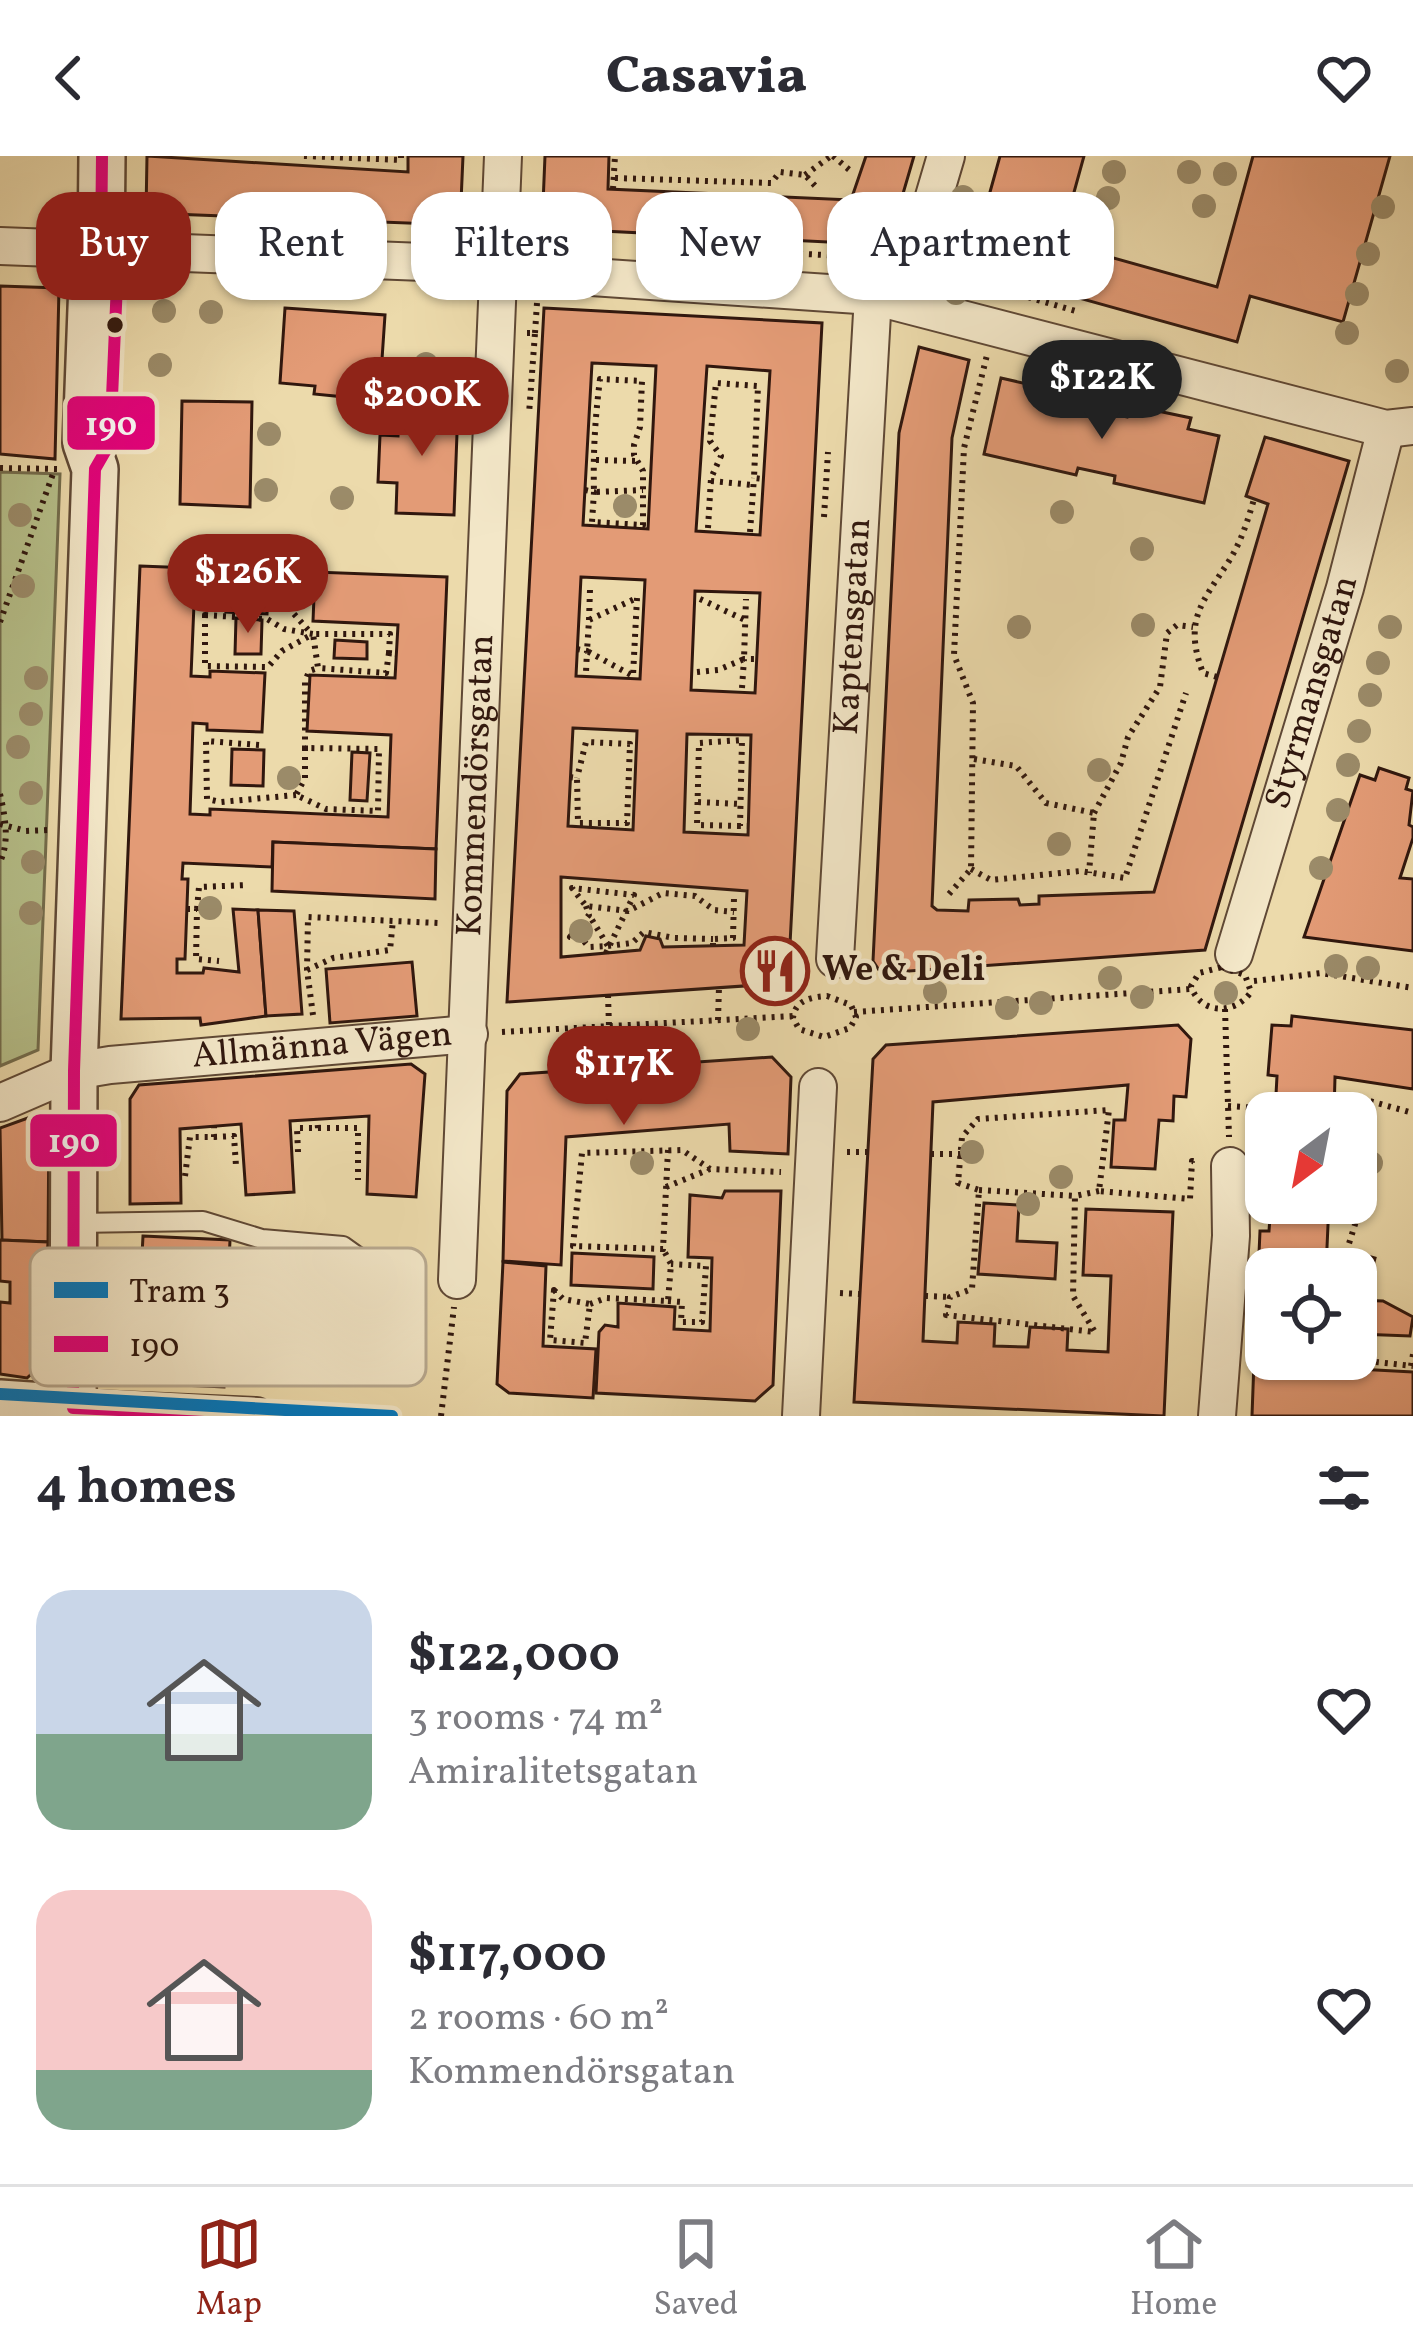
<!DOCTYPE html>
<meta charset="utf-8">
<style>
:root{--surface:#fff;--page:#f7f7f7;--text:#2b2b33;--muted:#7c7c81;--line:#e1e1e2;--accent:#8f2418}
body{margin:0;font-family:Vollkorn,serif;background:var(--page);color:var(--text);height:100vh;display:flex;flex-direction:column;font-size:45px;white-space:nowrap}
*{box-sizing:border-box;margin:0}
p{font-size:39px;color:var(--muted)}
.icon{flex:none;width:66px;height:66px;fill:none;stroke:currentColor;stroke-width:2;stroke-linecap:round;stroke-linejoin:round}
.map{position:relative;height:1260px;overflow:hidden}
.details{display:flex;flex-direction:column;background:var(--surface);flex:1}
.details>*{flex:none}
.hud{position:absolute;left:36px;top:36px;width:1341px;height:108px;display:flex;gap:24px}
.needle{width:78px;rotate:212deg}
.buttons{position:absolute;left:1245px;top:936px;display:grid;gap:24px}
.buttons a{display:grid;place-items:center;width:132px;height:132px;border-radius:24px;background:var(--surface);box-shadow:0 3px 9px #0004;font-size:60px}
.price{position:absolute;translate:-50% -102px;padding:0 27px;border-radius:42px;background:var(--accent);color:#fff;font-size:39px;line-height:78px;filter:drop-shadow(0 3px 6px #0008)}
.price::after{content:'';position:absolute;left:50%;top:72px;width:36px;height:27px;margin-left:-18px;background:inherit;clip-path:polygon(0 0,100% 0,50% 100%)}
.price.active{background:#222;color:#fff}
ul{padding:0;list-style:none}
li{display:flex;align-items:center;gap:36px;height:300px;padding:0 36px}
li span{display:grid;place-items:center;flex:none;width:336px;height:240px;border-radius:36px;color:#555}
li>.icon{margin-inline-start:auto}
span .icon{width:144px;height:144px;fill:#fffc;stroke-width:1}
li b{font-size:51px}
h2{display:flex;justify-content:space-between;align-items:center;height:144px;padding:0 36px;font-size:51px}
.chip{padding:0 42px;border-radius:36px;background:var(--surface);box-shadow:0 3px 9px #0004;font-size:42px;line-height:108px}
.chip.active{background:var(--accent);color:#fff}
header{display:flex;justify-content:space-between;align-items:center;height:156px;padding:0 36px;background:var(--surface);font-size:54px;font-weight:800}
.dock{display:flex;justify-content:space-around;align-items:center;height:168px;border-top:3px solid var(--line);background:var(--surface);font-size:33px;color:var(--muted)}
.dock a{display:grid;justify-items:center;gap:6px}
.dock .active{color:var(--accent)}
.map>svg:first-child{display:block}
.green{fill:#b6c08a;stroke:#736c4c;stroke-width:3}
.building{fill:#e39b76;stroke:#30170e;stroke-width:3;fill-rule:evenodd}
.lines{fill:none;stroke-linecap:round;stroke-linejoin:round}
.service-casing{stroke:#5f4835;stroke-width:22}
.minor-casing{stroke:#5f4835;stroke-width:40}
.tertiary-casing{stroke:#5f4835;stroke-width:50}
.path{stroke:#30170e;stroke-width:6;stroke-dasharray:3 6;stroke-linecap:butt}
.service{stroke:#f3e7c8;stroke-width:18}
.minor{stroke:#f3e7c8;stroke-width:36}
.tertiary{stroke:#f3e7c8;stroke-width:45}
.bus-1-casing{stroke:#f3e7c8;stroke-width:21}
.bus-1{stroke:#e5007d;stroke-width:12}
.tram-1-casing{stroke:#f3e7c8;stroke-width:21}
.tram-1{stroke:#0079c2;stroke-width:12}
.tree{fill:#9b8b69}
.bus-dot{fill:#30170e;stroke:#f3e7c8;stroke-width:4.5}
.labels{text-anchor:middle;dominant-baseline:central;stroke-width:9;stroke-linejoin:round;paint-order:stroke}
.street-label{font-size:36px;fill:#30170e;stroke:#f3e7c8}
.poi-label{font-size:36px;font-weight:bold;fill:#30170e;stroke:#f3e7c8;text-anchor:start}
.key{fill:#f3e7c8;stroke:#b8a990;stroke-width:3}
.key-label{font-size:33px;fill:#30170e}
.line-badge{stroke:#f3e7c8;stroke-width:4.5}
.badge-label{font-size:33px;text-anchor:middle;font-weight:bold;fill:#fff}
</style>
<header><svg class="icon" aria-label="back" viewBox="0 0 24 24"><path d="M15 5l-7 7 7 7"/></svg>Casavia<svg class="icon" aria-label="heart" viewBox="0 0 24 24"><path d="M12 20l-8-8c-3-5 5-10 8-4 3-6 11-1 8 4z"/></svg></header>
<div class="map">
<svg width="1413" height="1260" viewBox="0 0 1413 1260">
<rect width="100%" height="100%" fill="#ecdaab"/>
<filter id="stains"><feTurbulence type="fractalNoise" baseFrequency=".00167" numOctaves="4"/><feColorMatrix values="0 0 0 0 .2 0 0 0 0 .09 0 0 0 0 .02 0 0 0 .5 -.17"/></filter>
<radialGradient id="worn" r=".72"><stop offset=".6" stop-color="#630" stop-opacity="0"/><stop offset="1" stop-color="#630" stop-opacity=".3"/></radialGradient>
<!-- green -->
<polygon class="green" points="0,316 60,318 38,894 0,910"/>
<!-- building -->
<g class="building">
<polygon points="147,0 408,16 408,0 463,0 460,69 146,57"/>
<polygon points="545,0 609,0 608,33 851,44 866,0 914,0 888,89 542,72"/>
<polygon points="1000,0 1084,0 1060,87 1217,131 1253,0 1390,0 1343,166 1250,140 1237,186 957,108 968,68 980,72"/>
<polygon points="0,130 59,132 55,303 0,298"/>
<polygon points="285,152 385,159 380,233 345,231 345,241 314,238 315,230 280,227"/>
<path d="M544 152 822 167 788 827 507 846ZM592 207 656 210 648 373 583 369ZM707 210 770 215 760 379 696 375ZM581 421 645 424 640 523 576 520ZM695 435 760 437 755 537 691 534ZM573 572 637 575 633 674 568 670ZM687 578 751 579 748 679 684 676ZM561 721 747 735 744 789 663 791 660 783 646 780 640 794 561 801Z"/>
<polygon points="919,191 969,204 952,282 932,750 937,754 968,755 969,744 1018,743 1020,749 1039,748 1039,740 1154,736 1268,348 1246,340 1265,281 1349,305 1205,794 881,817 873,805 899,277"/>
<polygon points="1001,222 1062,236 1060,246 1127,261 1129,249 1191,262 1188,273 1219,280 1204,347 1114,327 1115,320 1078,312 1076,319 984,298"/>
<polygon points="182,245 252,246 250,351 180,348"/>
<polygon points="399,248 458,250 454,359 396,357 397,327 378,326 380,279 398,280"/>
<polygon points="140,410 269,415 267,458 226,456 227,450 194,448 191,520 210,521 210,515 265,517 262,576 207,574 207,568 193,567 190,658 210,659 210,653 388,661 391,579 307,575 310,519 395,522 398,469 313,465 315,416 447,421 436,693 273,686 272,711 183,707 182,723 188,723 185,803 177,803 177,817 203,817 204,812 239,816 233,753 258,754 266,860 201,869 200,862 121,863"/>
<polygon points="236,462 262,464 261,498 235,498"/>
<polygon points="335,484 367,486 367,503 334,502"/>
<polygon points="232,593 264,594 263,630 231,629"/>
<polygon points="352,596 370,597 367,645 350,644"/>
<polygon points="1379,612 1409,622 1406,633 1413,635 1409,669 1413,671 1413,682 1400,722 1413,723 1413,795 1304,781 1360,619 1375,624"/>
<polygon points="273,686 436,693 435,743 272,735"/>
<polygon points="258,754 294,755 302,858 266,860"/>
<polygon points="412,806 417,860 330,867 326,813"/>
<polygon points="1292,860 1413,874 1413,933 1335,921 1334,957 1275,957 1277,920 1268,919 1272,869 1291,870"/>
<polygon points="1178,869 1191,883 1186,941 1174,940 1173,965 1159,964 1155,1013 1111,1011 1114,964 1125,964 1128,929 933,946 923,1185 957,1187 958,1166 995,1168 994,1190 1028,1191 1030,1171 1068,1173 1067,1194 1108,1196 1111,1120 1083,1119 1086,1053 1173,1056 1164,1260 854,1246 873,903 886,889"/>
<polygon points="772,901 791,921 788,998 730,995 729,968 566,981 561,1109 503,1105 507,935 520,918"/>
<polygon points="411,908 425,918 416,1041 367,1038 369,960 290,965 294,1036 246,1039 241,968 180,973 181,1047 130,1048 130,943 139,929"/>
<polygon points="39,958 49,963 48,1086 2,1084 0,972"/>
<polygon points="725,1035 781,1035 773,1229 755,1245 596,1237 599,1176 605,1169 618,1171 618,1147 675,1151 674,1173 710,1175 712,1102 688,1101 690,1039 722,1042"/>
<polygon points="984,1047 1019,1049 1017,1085 1057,1087 1055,1123 978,1118"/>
<polygon points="1271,1047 1329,1047 1326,1113 1266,1113 1266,1120 1258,1120 1260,1075 1269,1075"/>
<polygon points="143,1080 230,1084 228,1129 322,1133 319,1193 226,1189 224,1231 137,1227 138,1198 127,1198 131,1118 141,1118"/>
<polygon points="0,1084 48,1086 41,1209 27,1222 0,1218 0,1146 10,1147 10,1126 0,1125"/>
<polygon points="572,1097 654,1101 653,1133 571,1129"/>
<polygon points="1357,1097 1375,1102 1365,1141 1356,1139 1356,1113 1353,1113"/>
<polygon points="503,1106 546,1110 543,1190 596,1193 593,1242 509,1237 497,1228"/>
<polygon points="1356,1144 1383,1145 1413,1161 1410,1180 1358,1178"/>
<polygon points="1266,1149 1266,1203 1321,1203 1321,1211 1413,1216 1413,1260 1252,1260 1254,1205 1263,1205"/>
</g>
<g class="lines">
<!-- service casing -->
<g class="service-casing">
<polyline id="service" points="76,1067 203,1065 262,1083 343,1090 357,1100 362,1114 363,1133 354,1193 349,1199 311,1200"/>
</g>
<!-- minor casing -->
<g class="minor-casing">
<g id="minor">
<polyline points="0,90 450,107 562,119 873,140 1386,273 1413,270"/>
<polyline points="903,146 946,0"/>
<path id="s1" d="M1234 798 1345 432 1386 273"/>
<path id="s2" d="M835 803 873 140"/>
<path id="s3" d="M0 947 74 915 110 909 469 878"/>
<path id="s4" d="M457 1124 503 0"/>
<polyline points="73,1252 256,1260"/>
<polyline points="801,1260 818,931"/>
<polyline points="1217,1260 1231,1080 1230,1010"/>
</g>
</g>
<!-- tertiary casing -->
<g class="tertiary-casing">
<g id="tertiary">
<polyline points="0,1247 73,1252"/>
<polyline points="73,1260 74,915 95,313 86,287 92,126 101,95 102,0"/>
</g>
</g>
<!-- path -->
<g class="path">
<polyline points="304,0 401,4 401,0"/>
<polyline points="833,0 853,17"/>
<polyline points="805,19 831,0"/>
<polyline points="615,22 771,27 780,16 805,19 819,34"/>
<polyline points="613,33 615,0"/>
<polyline points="746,95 883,102"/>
<polyline points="942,116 1079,156"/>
<polyline points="527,177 535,177 529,258"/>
<polyline points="535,177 537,147"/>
<polyline points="596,304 638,305"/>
<polyline points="0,312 58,313"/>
<polyline points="711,325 753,329"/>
<path d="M585 334 594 336 592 366 643 369V315L634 299V289L640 271 642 225 600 223C595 263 593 297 594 336L643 334"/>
<polyline points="824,361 828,296"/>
<polyline points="708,372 711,322 721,300 710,285 716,227 758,230 754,322 763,323"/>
<polyline points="750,376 754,322"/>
<polyline points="276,438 310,476"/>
<polygon points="637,442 633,520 587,495 589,464"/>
<polyline points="700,443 745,464"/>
<polygon points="205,459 267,463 284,473 313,478 282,495 268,511 205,510"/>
<polyline points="589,464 590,434"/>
<polyline points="0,466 54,315"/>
<polyline points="577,493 587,495 586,516"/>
<polyline points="389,497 386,517 318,512 313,478 390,478 389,497 397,498"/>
<polyline points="697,516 718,514 744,503 746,443"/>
<path d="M1217 521 1203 517C1183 464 1202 447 1229 405 1241 386 1248 364 1254 343"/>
<polyline points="742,532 744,503 757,503"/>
<polyline points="259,589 206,585 207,643 221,646 296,639"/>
<polyline points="305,592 305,622 296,639 326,653 378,655 379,593 305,592 305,526 309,515 318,512"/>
<polyline points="974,603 1016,610 1046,647 1094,657 1089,717"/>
<polyline points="570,621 577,622 578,667 627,667 630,588 586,586 577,622"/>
<path d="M0 638C5 660 10 685 0 706"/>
<polyline points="698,646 740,648"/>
<polyline points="1094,657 1121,607 1128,581 1160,531 1167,477 1177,469 1193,471"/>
<polyline points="0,668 26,675 49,674"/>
<polyline points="740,670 697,669 699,587 742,584 740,670 748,670"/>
<polyline points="971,713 991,724 1080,715 1125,722 1186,537"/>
<polyline points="949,738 971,713 973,547 954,499 964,292 987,199"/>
<polyline points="586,750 589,759 570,781 582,783 589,791 608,790 589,759"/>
<polyline points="187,753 197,753 196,803 219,805"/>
<polyline points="197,753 199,731 246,729"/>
<polyline points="608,790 632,787 644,776 674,782 713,783"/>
<polyline points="713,790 713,783 733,782 734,742"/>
<polyline points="606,797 634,739 572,732 586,750 628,755 663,737 695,740 714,754 734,756"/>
<path d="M1222 811 1245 819 1251 836C1235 859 1200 859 1191 830L1199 817Z"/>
<polyline points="307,814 333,802 390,794 393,764"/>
<polyline points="1254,825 1321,817 1413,832"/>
<polyline points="608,839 609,870"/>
<path d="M827 840 851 849 856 861 850 872 824 881 799 873 793 862C795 844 811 841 827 840Z"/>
<polyline points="1225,853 1229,981"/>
<polyline points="854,856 1191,833"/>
<polyline points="313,859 307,814 308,761 438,767 438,763"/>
<polyline points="718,864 719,831"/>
<polyline points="502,876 793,860"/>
<polyline points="1228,950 1275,953"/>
<polyline points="1349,957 1352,951 1366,944 1413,957"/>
<polyline points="318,972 358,972 358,1024"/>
<polyline points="214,981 234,980 236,1010"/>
<polyline points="668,994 663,1093 573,1090 582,997 682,994 710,1013 781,1016"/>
<polyline points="298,996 297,972 318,972 317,963"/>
<polyline points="847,996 868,996"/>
<polyline points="931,998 961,998"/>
<polyline points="185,1020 190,981 214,981 214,970"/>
<polyline points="666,1031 710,1013"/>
<polyline points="979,1034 1075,1040"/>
<polyline points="1099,1035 1075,1040 1073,1140 1095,1176 946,1159 950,1141 972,1133 979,1034 958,1027 962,981 978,963 1109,954 1099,1035 1190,1043 1192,1005 1197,1006"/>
<polyline points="1341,1113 1363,1043 1356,1028"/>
<polygon points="554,1134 563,1143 590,1148 585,1187 550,1184"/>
<polyline points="840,1137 860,1138"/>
<polyline points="925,1140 950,1141"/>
<polyline points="668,1145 682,1146 681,1166 702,1166 706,1110 671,1108"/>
<polyline points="590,1148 606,1142 668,1145 671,1108 663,1093"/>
<polyline points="1349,1203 1413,1210"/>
<polyline points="1411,1210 1413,1198"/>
<polyline points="441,1260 454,1151"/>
</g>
<!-- service -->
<use href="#service" class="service"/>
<!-- minor -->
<use href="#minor" class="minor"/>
<!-- tertiary -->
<use href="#tertiary" class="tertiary"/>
<!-- bus-1 casing -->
<g class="bus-1-casing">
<polyline id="bus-1" points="102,0 101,95 117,127 110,287 95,313 74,915 73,1252 256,1260"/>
</g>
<!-- bus-1 -->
<use href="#bus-1" class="bus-1"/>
<!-- tram-1 casing -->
<g class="tram-1-casing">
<polyline id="tram-1" points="0,1238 392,1260"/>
</g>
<!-- tram-1 -->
<use href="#tram-1" class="tram-1"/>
</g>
<!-- trees -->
<g class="tree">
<circle cx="1114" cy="16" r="12"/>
<circle cx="1189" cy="16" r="12"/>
<circle cx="1225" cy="18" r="12"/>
<circle cx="963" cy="41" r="12"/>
<circle cx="1108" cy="42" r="12"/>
<circle cx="1204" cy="50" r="12"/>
<circle cx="1383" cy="51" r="12"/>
<circle cx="1100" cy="68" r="12"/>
<circle cx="1368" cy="98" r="12"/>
<circle cx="956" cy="137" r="12"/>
<circle cx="1357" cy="138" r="12"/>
<circle cx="164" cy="155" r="12"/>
<circle cx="211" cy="156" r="12"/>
<circle cx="1347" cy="177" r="12"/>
<circle cx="426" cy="208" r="12"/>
<circle cx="160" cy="209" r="12"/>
<circle cx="1397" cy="215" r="12"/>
<circle cx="269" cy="278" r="12"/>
<circle cx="266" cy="334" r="12"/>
<circle cx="342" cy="342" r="12"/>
<circle cx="625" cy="350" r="12"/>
<circle cx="1062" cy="356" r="12"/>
<circle cx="20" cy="359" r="12"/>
<circle cx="1142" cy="393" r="12"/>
<circle cx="23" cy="430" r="12"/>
<circle cx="1143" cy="469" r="12"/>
<circle cx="1019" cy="471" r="12"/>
<circle cx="1390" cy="471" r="12"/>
<circle cx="1378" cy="507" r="12"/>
<circle cx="36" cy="522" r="12"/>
<circle cx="1370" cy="539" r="12"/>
<circle cx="31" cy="558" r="12"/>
<circle cx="1359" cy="575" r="12"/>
<circle cx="18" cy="591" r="12"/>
<circle cx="1348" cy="609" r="12"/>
<circle cx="1099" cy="614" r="12"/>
<circle cx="289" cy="622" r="12"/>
<circle cx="31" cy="637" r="12"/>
<circle cx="1338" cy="654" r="12"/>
<circle cx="1059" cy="688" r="12"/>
<circle cx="33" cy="706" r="12"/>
<circle cx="1321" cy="712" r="12"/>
<circle cx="210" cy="752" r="12"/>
<circle cx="31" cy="757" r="12"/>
<circle cx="581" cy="775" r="12"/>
<circle cx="1336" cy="810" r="12"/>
<circle cx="1368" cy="812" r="12"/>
<circle cx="1110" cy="822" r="12"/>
<circle cx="935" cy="836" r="12"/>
<circle cx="1226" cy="837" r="12"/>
<circle cx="1142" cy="841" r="12"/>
<circle cx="1041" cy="847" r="12"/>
<circle cx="1007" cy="852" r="12"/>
<circle cx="748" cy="873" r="12"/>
<circle cx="591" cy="885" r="12"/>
<circle cx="972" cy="996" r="12"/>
<circle cx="642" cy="1007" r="12"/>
<circle cx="1371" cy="1007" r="12"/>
<circle cx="1061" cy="1021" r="12"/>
<circle cx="1028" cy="1048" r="12"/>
</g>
<!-- icons -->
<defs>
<g id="restaurant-ring" transform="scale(3.45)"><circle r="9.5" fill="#f3e7c8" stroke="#8f2418" stroke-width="1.5"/><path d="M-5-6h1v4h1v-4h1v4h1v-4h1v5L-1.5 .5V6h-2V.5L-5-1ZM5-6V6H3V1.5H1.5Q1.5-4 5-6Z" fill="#8f2418"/></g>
</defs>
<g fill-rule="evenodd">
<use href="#restaurant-ring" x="775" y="815"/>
</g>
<!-- markers -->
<circle class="bus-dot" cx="115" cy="169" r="10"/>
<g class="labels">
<!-- street labels -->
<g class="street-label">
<text stroke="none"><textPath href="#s2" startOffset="333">Kaptensgatan</textPath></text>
<text stroke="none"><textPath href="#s1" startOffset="273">Styrmansgatan</textPath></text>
<text stroke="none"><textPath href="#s4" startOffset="495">Kommendörsgatan</textPath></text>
<text stroke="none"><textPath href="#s3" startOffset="330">Allmänna Vägen</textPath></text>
</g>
<!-- poi labels -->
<g class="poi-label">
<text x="822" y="815">We &amp; Deli</text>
</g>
</g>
<!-- legend -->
<rect x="30" y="1092" width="396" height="138" rx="18" class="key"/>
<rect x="54" y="1126" width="54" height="16" fill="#0079c2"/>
<rect x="54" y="1180" width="54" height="16" fill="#e5007d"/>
<g class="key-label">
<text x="129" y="1146">Tram 3</text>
<text x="129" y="1200">190</text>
</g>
<g class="line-badge">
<rect x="65" y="238" width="92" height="58" rx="12" fill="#e5007d"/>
<rect x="28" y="956" width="91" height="57" rx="12" fill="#e5007d"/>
</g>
<g class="badge-label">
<text x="111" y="279">190</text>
<text x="74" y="996">190</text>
</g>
<rect width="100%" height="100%" filter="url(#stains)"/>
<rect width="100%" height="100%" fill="url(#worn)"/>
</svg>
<div class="buttons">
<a><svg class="needle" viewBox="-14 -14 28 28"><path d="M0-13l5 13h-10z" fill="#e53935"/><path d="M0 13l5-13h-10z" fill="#7c7c81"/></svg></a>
<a><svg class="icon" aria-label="locate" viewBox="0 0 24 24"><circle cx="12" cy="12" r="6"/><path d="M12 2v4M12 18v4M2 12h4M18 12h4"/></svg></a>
</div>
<b class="price active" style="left:1102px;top:286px">$122K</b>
<b class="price" style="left:422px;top:303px">$200K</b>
<b class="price" style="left:248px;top:480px">$126K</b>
<b class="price" style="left:624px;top:972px">$117K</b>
<div class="hud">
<a class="chip active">Buy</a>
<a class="chip">Rent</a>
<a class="chip">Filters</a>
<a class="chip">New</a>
<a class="chip">Apartment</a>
</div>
</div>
<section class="details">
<h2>4 homes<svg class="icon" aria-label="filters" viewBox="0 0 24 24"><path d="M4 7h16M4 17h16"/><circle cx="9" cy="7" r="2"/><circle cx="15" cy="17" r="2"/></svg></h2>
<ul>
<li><span style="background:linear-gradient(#c9d6e8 60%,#7fa58c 0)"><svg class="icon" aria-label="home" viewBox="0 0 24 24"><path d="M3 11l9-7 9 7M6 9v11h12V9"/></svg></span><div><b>$122,000</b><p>3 rooms · 74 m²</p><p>Amiralitetsgatan</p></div><svg class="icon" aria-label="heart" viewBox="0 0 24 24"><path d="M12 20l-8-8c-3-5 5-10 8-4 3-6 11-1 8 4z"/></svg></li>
<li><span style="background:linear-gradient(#f6c9c9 75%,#7fa58c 0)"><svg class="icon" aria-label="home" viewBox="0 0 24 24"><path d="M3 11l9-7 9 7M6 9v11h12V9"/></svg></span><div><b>$117,000</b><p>2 rooms · 60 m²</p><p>Kommendörsgatan</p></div><svg class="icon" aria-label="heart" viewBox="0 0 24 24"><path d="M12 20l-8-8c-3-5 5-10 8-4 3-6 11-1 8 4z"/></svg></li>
</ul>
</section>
<nav class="dock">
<a class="active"><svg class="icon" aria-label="map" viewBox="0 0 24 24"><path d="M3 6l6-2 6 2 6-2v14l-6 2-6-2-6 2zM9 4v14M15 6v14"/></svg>Map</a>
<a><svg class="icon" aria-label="saved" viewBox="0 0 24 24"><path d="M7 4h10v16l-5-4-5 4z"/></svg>Saved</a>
<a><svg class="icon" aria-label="home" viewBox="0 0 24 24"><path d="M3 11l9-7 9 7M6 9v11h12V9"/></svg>Home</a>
</nav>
